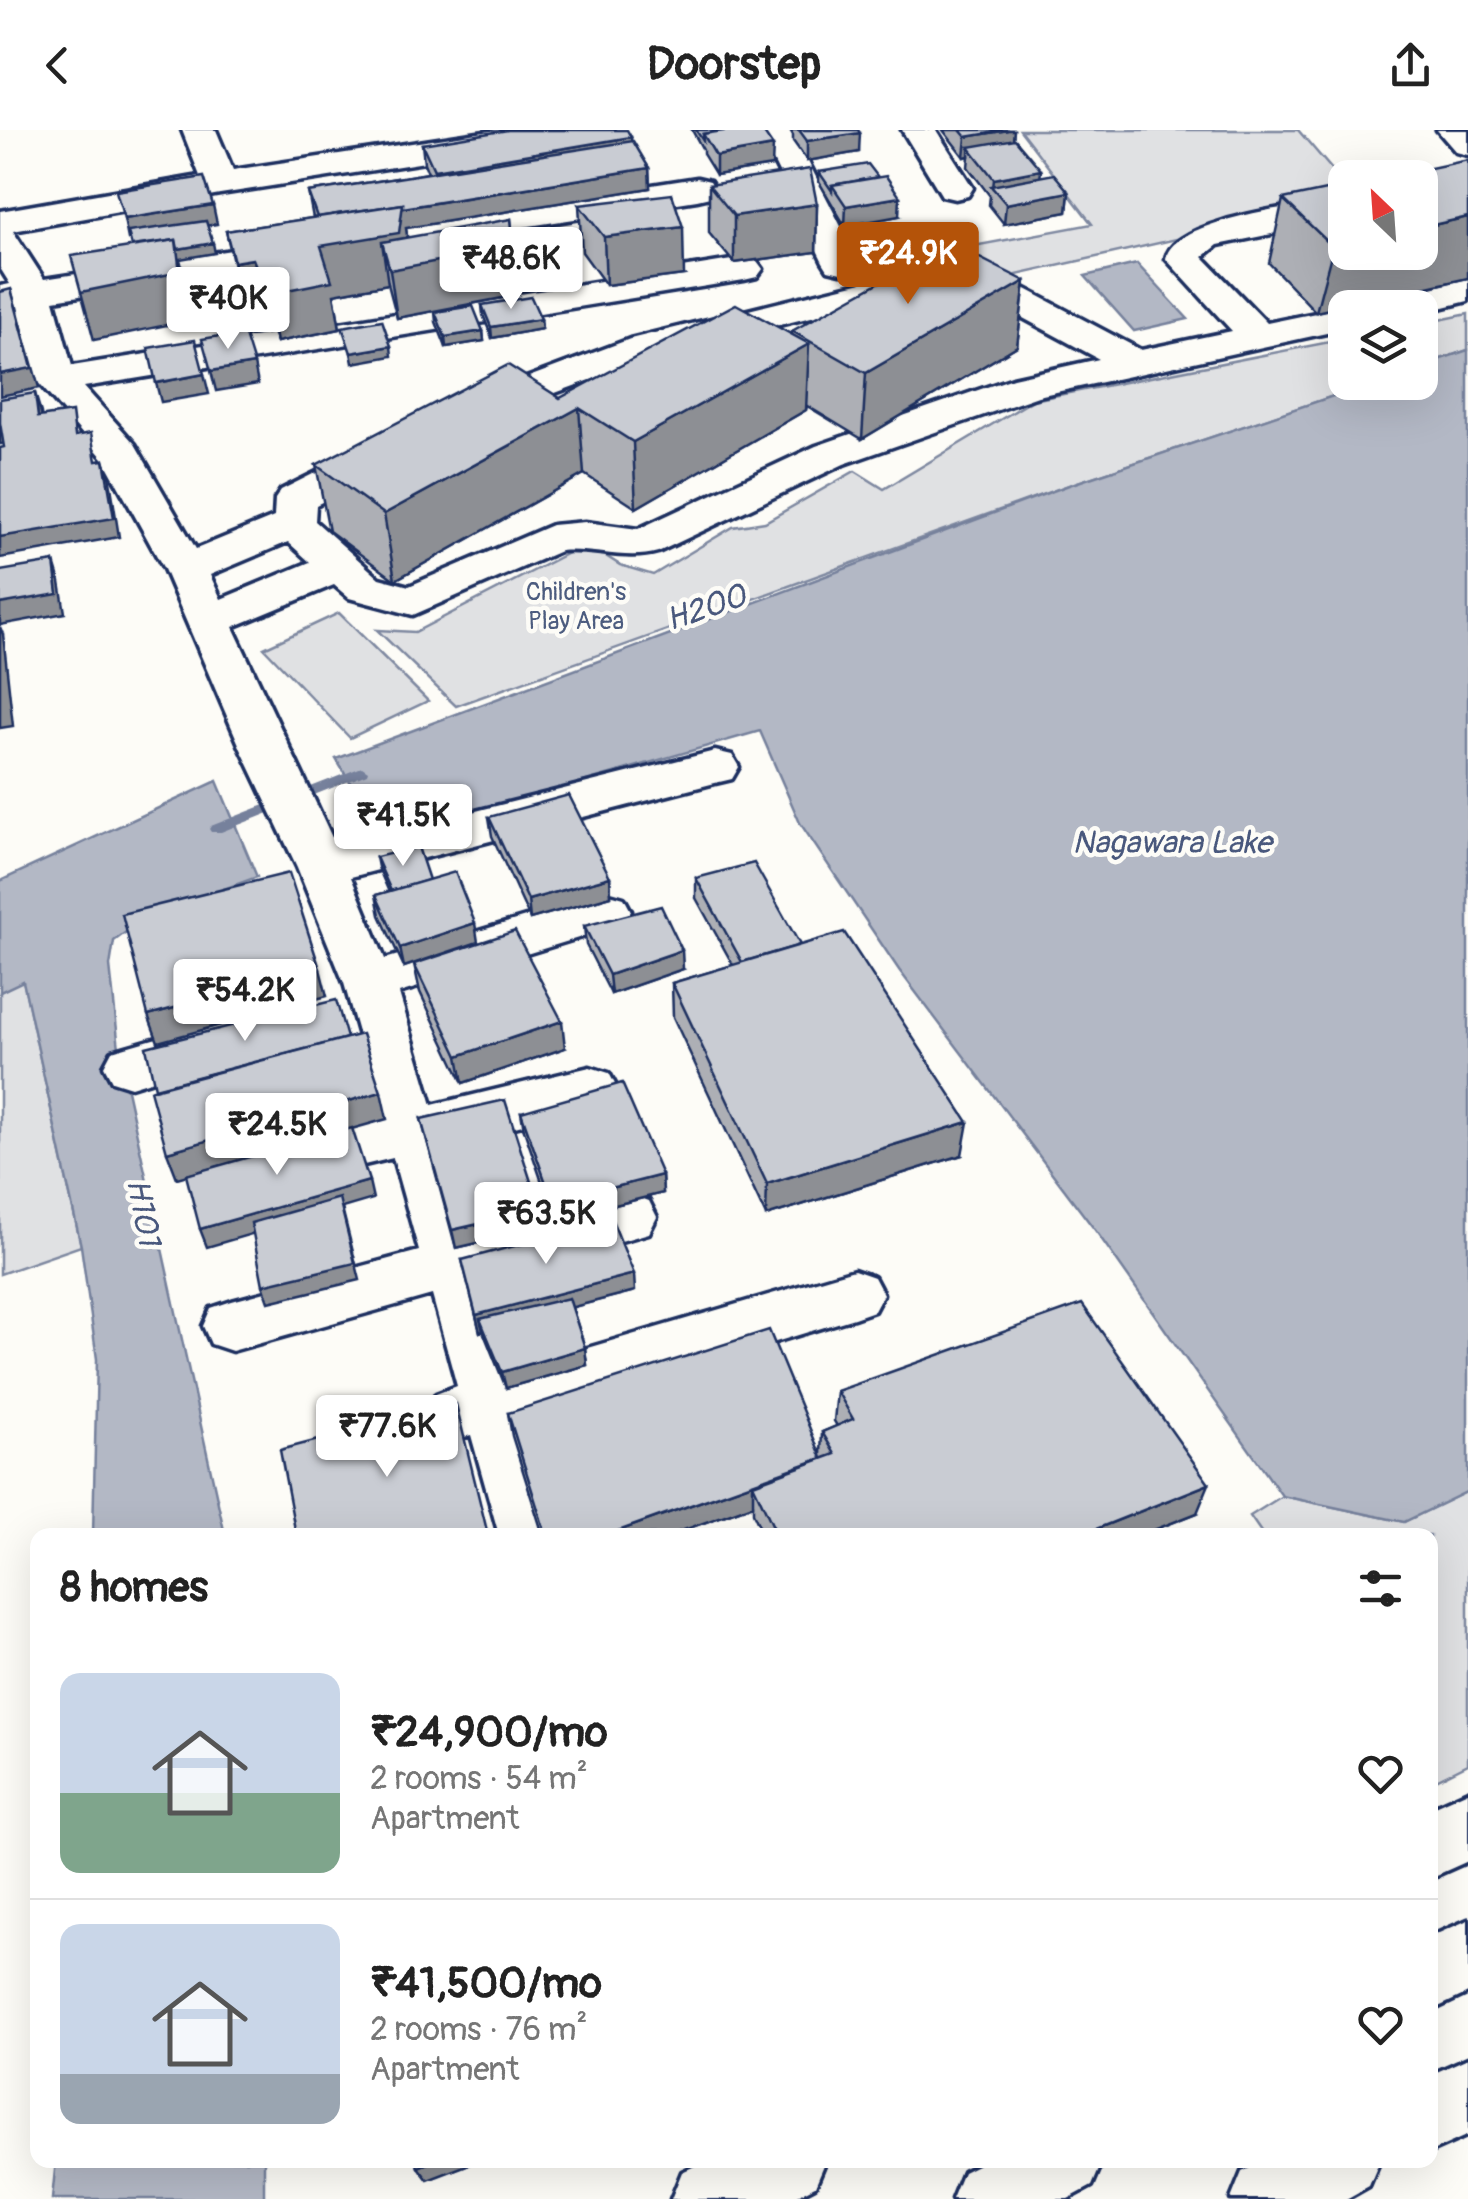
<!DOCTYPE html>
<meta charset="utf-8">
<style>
:root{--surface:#fff;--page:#f6f6f6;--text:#222;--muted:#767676;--line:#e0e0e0;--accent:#b45309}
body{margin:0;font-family:Pangolin,sans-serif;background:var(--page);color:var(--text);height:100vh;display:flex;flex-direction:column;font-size:38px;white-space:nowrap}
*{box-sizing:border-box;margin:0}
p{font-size:32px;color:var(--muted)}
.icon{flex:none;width:55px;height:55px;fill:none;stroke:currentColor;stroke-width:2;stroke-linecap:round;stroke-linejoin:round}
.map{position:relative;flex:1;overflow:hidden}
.drawer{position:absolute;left:30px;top:1398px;width:1408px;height:640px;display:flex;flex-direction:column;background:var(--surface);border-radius:20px;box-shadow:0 10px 40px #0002}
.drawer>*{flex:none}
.needle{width:65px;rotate:335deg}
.buttons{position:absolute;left:1328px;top:30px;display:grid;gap:20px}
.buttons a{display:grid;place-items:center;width:110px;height:110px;border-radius:20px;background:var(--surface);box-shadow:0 10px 40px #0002;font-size:50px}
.price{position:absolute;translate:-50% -85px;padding:0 22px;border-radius:10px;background:#fff;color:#222;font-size:32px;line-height:65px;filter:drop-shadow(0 2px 5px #0008)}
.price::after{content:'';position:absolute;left:50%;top:60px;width:30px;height:22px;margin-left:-15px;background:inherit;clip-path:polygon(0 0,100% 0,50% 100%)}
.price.active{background:var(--accent);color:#fff}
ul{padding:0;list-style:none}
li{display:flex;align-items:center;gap:30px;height:250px;padding:0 30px}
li+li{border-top:2px solid var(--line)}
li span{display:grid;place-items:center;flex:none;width:280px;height:200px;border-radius:20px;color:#555}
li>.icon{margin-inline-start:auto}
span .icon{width:120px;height:120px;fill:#fffc;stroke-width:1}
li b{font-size:42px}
h2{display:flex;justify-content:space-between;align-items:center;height:120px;padding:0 30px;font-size:42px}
header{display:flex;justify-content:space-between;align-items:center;height:130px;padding:0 30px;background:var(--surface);font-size:45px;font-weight:700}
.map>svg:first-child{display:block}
.green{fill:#e0e1e3;stroke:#7e88a0;stroke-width:2.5}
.water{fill:#b3b8c5;stroke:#76819c;stroke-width:2.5}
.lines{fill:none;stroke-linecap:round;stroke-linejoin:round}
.stream{fill:#76819c;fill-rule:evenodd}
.minor-casing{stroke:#1b2f5e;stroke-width:7}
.highway-casing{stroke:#1b2f5e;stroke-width:7}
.minor{fill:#fdfcf7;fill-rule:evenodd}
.highway{fill:#fdfcf7;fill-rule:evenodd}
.wall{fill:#adafb5;stroke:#1b2f5e;stroke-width:2.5}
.shaded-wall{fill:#8d8f94;stroke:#1b2f5e;stroke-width:2.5}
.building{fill:#c9ccd3;stroke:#1b2f5e;stroke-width:2.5}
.labels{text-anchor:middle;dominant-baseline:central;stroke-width:9;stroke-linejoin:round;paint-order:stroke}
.far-park-label{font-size:25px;fill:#4c5c7f;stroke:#fdfcf7}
.water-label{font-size:32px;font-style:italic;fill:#49587d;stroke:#fdfcf7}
</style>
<header><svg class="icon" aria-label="back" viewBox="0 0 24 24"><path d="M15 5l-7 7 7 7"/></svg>Doorstep<svg class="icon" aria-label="share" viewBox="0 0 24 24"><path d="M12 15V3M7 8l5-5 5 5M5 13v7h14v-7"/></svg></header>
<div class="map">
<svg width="1468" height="2069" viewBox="0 0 1468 2069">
<rect width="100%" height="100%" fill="#fdfcf7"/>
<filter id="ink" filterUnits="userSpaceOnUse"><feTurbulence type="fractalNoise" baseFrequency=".01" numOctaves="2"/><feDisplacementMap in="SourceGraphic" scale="20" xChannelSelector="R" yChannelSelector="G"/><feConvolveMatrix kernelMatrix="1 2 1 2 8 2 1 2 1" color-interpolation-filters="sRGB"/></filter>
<g filter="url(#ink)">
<!-- green -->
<g class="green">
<polygon points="1020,0 1298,0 1345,55 1345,71 1008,147 952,120 1092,94"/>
<polygon points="1468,184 1468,220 1420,236 1420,194"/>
<polygon points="1345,209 1345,252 1372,253 1069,355 456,576 377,500 415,502 570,422 601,423 620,435 653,445 733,397 765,392 855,341 884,359 1033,270"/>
<polygon points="339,483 428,571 350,608 264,518"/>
<polygon points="23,850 81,1116 0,1144 0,862"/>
<polygon points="1468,1361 1468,1634 1430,1653 1430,1405 1263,1405 1250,1386 1282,1366 1404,1392"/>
</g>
<!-- water -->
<g class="water">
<polygon points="1137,134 1188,189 1134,201 1085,146"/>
<polygon points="1468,220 1468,1361 1404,1392 1282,1366 1098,1104 899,840 800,693 760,601 384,709 336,629 1069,355 1372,253 1420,252 1420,236"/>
<polygon points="217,651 257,747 146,787 114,811 110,836 120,928 225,1405 93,1405 97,1229 81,1116 23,851 0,862 0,751"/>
<polygon points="56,2030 264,2030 264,2069 52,2069"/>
</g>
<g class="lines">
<!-- stream -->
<polygon class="stream" points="362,637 368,641 367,644 221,702 211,702 209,699 211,696"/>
<!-- minor casing -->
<g class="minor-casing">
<g id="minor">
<path d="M182 0H216L233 40 498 0H582L577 7 565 10 220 64 13 101 44 149 697 48 710 51 715 59 710 67 697 70 54 170 72 236 744 128 757 131 763 139 757 147 744 150 84 257 135 314 196 419 274 387 275 369 281 360 375 313 389 310 403 313 409 322 403 331 316 375 315 391 379 448 409 456 552 395 585 392 638 399 816 316 1013 248 1099 229 975 162 932 157 658 225 471 294 457 290 451 282 457 274 630 209 932 135 962 136 1001 146 1141 220 1232 201 1166 129C1171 88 1308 75 1345 67V89L1218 115 1203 127 1267 193 1345 177 1349 178H1345V199L1038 266 844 334 658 422C627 431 593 418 560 421L413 485 349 468 334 455 233 497 336 716 715 621 732 625 739 637 732 649 715 653 351 747 385 829 606 763 624 768 631 781 624 794 399 863 432 975 590 937 609 943 617 958 609 973 444 1015 472 1106 629 1064 649 1071 657 1087 649 1103 485 1150 512 1240 854 1140 874 1147 883 1164 874 1181 854 1188 526 1288 561 1405H499L471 1305 457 1309 436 1302 427 1283 436 1264 457 1256 432 1165 232 1221 211 1214 203 1196 211 1178 232 1171 419 1121 393 1028 285 1054 266 1048 258 1032 266 1016 382 987 344 853 297 737 241 619 164 439 103 328 36 250 18 176 0 178V156L10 154 0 138V81L200 46ZM288 412 310 432 221 469 210 445Z"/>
<polygon points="758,0 792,0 859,132 854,140 841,143 828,140 823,132"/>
<polygon points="902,0 936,0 973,58 968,66 955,69 942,66"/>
<polygon points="1437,0 1468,0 1468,25 1456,22"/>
<polygon points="1468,149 1468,171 1420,183 1420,178 1376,178 1382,170"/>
<polygon points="219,890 238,896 245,910 238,924 131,957 112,951 104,936 112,921"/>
<polygon points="1468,1661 1468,1731 1430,1748 1430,1678"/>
<polygon points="708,2030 826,2030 815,2056 790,2069 671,2069 682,2042"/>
</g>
</g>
<!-- highway casing -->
<g class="highway-casing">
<g id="highway">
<polygon points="1468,1790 1468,1863 1430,1881 1430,1807"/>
<polygon points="1468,1928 1468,2005 1430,2022 1430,1945"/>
<polygon points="987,2030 1103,2030 1092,2056 1068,2069 952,2069 963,2042"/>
<polygon points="1266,2030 1380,2030 1369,2056 1346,2069 1231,2069 1242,2042"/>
</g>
</g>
<!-- minor -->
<use href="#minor" class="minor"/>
<!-- highway -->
<use href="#highway" class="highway"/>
</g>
<!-- wall -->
<g class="wall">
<polygon points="692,0 762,0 772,36 716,45 703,24 703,20"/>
<polygon points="790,0 858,0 859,22 807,31 793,11 793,5"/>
<polygon points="943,0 1014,0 1013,10 1040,47 1069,62 1067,82 1004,94 989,75 990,66 968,37 969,26 964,27"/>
<polygon points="631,7 631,11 649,38 650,58 406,98 407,107 518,165 397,188 388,154 334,164 340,199 277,212 262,177 244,180 226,101 313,88 308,62 428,43 424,33 422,14"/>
<polygon points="819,42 899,86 845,96 819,52"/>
<polygon points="709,55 817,74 816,122 734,133 709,103"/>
<polygon points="1283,69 1345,122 1316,182 1269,133"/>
<polygon points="579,75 684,145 606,155 582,122"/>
<polygon points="1025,151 1017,216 862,309 807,276 806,280 636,378 584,344 395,450 329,401 316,335 792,205 792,201"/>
<polygon points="482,175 541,189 542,199 492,208 483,185"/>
<polygon points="435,182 483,201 484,211 446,217 436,192"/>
<polygon points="489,687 610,747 611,766 530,789 492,706"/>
<polygon points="376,727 429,750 478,812 404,837 380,785 376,765 389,762 378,737"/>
<polygon points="696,748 800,815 962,1025 766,1086 673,887 672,853 733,835 696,768"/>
<polygon points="584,796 683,839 611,864 586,815"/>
<polygon points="414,834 565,918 463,953 420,862"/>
<polygon points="521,982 662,1045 663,1063 555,1090 524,1000"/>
<polygon points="421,989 542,1098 456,1118"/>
<polygon points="462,1130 635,1161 572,1177 585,1218 587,1235 506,1258 483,1201 480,1202"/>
<polygon points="837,1261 1197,1383 1141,1405 763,1405 753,1383 753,1375 670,1405 543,1405 512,1306 508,1283 821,1325 822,1302 837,1296 834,1291"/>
</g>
<!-- shaded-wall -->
<g class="shaded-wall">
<polygon points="1008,0 1014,0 1012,18 969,17 969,26 964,27 966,7"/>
<polygon points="860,3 859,22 807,31 807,11"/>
<polygon points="631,7 632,26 436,60 434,40"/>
<polygon points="773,16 772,36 716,45 716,26"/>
<polygon points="649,38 650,58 406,98 409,122 511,89 518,165 397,188 390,140 382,112 388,154 334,164 340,199 277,212 267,164 321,116 319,92"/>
<polygon points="1041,40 1039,60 993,58 994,49"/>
<polygon points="1069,62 1067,82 1004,94 1006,74"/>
<polygon points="900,67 899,86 845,96 846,76"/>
<polygon points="817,74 816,122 734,133 734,86"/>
<polygon points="213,75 217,94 128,109 124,89"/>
<polygon points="1468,87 1468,148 1316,182 1333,117 1345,114 1345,122 1420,122 1420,98"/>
<polygon points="683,97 684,145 606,155 604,107"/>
<polygon points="213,113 215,123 180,129 187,158 191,190 94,210 81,162 135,126"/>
<polygon points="253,129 262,177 244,180 234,132"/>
<polygon points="1025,151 1017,216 862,309 866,243"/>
<polygon points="11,159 39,258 0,266 0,244"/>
<polygon points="541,189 542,199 492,208 491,197"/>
<polygon points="483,201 484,211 446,217 445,207"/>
<polygon points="809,214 806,280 636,378 633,312"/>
<polygon points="391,216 392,226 353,233 351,223"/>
<polygon points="254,234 258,254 216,261 211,241"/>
<polygon points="204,244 209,264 161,272 156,253"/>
<polygon points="35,263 41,283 44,307 38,287"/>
<polygon points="579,278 584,344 395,450 384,384"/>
<polygon points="0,293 1,293 8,313 0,314"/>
<polygon points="104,330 110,350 119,407 0,428 0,407"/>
<polygon points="54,432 60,452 65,483 0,495 0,474"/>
<polygon points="0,497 3,504 13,596 0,598"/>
<polygon points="610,747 611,766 530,789 528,770"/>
<polygon points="475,793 478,812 404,837 400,818"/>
<polygon points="682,820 683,839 611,864 609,845"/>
<polygon points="320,839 327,866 158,912 148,885"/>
<polygon points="562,891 565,918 463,953 458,926"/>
<polygon points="381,962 387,989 177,1048 167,1022"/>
<polygon points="968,992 962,1025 766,1086 767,1054"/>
<polygon points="662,1045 663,1063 555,1090 553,1073"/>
<polygon points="369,1051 373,1069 342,1078 360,1150 269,1172 263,1155 341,1078 207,1117 200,1099"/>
<polygon points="540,1080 542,1098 456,1118 452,1100"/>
<polygon points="634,1144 635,1161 485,1200 480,1189 483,1201 480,1202 476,1185"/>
<polygon points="585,1218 587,1235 506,1258 502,1242"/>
<polygon points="822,1328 753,1354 753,1375 670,1405 607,1405"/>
<polygon points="1209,1354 1197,1383 1141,1405 1081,1405"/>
<polygon points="435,2030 480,2030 428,2050 418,2037"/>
</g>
<!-- building -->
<g class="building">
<polygon points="508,0 627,0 631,7 434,40 422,14"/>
<polygon points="696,0 730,0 703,4 703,11"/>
<polygon points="730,0 762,0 773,16 716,26 703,4"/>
<polygon points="799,0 858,0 860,3 807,11"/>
<polygon points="960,0 1008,0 966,7"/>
<polygon points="1015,9 1041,40 994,49 969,17"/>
<polygon points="633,11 649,38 403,78 403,74 317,87 308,62"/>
<polygon points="1468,30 1468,87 1420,98 1420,48 1384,48"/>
<polygon points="868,34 878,47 832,55 832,61 819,42"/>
<polygon points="810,39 817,74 734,86 709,55"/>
<polygon points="1054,44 1069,62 1006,74 991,56"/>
<polygon points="886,46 900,67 846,76 832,55"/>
<polygon points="204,47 213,75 124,89 116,61"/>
<polygon points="1345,56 1345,114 1333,117 1283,69"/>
<polygon points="672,64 683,97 604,107 579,75"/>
<polygon points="403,74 399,103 321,116 332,151 267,164 253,129 234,132 226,101"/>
<polygon points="511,89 514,117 390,140 382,112"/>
<polygon points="206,91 213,113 178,119 176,110 132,116 128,102"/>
<polygon points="176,110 180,142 81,162 71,126"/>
<polygon points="950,113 1025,151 866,243 792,201"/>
<polygon points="11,159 32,238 0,244 0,162"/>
<polygon points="531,167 541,189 491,197 482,175"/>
<polygon points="736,174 809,214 633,312 579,278 384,384 316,335 508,235 560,268"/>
<polygon points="473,176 483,201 445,207 435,182"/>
<polygon points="382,190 391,216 351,223 342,197"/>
<polygon points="244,202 254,234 211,241 202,209"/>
<polygon points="195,210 204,244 156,253 148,218"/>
<polygon points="35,263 38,287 72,282 75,306 91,303 96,331 104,330 114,388 0,407 0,318 4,317 0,293 0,269"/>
<polygon points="54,432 58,464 0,474 0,441"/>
<polygon points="569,665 610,747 528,770 489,687"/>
<polygon points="418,717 429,750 391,761 376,727"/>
<polygon points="754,733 800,815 742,832 696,748"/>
<polygon points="455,742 475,793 400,818 376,765"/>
<polygon points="289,743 320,839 148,885 122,784"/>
<polygon points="661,776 682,820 609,845 584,796"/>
<polygon points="515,801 562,891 458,926 414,834"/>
<polygon points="844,802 968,992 767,1054 672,853"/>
<polygon points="336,870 347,908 155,958 146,917"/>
<polygon points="362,904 381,962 167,1022 150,960"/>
<polygon points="622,953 662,1045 553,1073 521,982"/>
<polygon points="505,970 540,1080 452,1100 421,989"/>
<polygon points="352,998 369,1051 200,1099 186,1045"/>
<polygon points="339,1068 355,1133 263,1155 251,1093"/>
<polygon points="612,1090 634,1144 476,1185 462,1130"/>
<polygon points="569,1168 585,1218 502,1242 480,1189"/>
<polygon points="1082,1174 1209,1354 1081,1405 777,1405 753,1354 835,1324 822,1302 853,1289 837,1261"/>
<polygon points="769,1200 822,1328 607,1405 546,1405 508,1283"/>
<polygon points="456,1274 488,1405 296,1405 280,1320"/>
<polygon points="416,2030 435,2030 418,2037"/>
</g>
</g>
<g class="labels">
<!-- far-park labels -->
<g class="far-park-label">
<text x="576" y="462">Children's<tspan x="576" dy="29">Play Area</tspan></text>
</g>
<!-- water labels -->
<g class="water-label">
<text transform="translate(706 478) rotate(-19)">H200</text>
<text x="1172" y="713">Nagawara Lake</text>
<text transform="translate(143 1082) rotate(79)">H101</text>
</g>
</g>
</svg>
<div class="buttons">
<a><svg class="needle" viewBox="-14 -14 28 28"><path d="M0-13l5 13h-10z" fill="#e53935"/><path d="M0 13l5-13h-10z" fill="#767676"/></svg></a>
<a><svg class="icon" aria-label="layers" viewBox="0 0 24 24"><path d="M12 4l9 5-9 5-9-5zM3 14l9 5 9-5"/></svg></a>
</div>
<b class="price active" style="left:908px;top:177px">₹24.9K</b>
<b class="price" style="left:511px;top:182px">₹48.6K</b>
<b class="price" style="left:228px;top:222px">₹40K</b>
<b class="price" style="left:403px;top:739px">₹41.5K</b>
<b class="price" style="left:245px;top:914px">₹54.2K</b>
<b class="price" style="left:277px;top:1048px">₹24.5K</b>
<b class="price" style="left:546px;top:1137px">₹63.5K</b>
<b class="price" style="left:387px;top:1350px">₹77.6K</b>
<section class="drawer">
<h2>8 homes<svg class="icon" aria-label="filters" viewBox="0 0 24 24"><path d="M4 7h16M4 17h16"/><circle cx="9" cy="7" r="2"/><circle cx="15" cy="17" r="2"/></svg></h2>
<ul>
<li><span style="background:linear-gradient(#c9d6e8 60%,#7fa58c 0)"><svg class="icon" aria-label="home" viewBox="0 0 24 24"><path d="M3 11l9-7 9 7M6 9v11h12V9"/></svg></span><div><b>₹24,900/mo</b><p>2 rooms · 54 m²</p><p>Apartment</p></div><svg class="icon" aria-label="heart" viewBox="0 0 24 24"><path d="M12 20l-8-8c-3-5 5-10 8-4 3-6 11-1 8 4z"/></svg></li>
<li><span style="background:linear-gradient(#c9d6e8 75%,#9aa5b1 0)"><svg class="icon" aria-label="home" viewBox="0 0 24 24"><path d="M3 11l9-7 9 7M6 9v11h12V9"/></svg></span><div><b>₹41,500/mo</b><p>2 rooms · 76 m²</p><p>Apartment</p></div><svg class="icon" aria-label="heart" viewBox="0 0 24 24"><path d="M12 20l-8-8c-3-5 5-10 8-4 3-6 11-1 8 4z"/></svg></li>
</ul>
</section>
</div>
